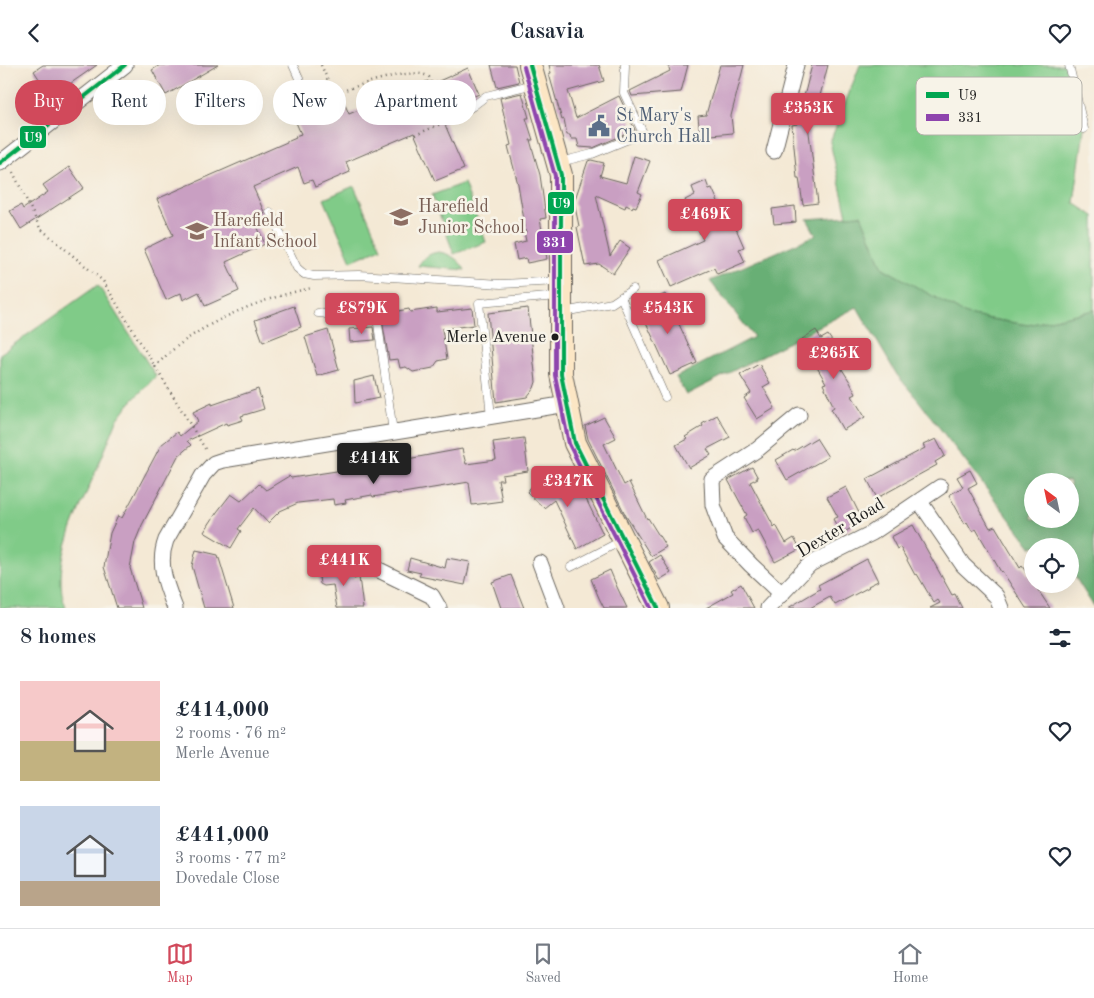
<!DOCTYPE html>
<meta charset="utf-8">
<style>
:root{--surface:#fff;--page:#f6f6f7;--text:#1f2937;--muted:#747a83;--line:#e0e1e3;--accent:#d1495b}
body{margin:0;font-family:"Old Standard TT",serif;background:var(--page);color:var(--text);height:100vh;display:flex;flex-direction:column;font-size:19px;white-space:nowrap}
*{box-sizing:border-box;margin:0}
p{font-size:16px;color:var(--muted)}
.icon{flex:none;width:28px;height:28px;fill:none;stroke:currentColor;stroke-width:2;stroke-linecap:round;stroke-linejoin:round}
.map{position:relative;height:543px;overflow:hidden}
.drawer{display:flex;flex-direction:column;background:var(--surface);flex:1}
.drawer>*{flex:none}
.top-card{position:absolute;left:15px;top:15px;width:500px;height:45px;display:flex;gap:10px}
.needle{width:32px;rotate:327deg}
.buttons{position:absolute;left:1024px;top:408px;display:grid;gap:10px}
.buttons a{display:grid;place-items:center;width:55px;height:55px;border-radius:50%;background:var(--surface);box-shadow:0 5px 20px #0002;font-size:25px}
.price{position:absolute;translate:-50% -42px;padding:0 11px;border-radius:5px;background:var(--accent);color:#fff;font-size:16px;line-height:32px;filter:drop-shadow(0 1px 2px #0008)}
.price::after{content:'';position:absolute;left:50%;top:30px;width:15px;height:11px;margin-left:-8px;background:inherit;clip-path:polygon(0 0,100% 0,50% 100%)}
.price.active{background:#222;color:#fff}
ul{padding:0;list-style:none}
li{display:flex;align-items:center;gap:15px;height:125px;padding:0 20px}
li span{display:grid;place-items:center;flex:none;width:140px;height:100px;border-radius:0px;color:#555}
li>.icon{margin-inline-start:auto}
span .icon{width:60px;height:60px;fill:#fffc;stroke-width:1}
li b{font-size:21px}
h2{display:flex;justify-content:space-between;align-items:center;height:60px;padding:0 20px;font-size:21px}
.tag{padding:0 18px;border-radius:22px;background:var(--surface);box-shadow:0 5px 20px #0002;font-size:18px;line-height:45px}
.tag.active{background:var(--accent);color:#fff}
header{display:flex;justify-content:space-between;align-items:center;height:65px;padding:0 20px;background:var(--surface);font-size:22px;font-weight:700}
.tab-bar{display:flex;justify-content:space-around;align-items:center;height:70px;border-top:1px solid var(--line);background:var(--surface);font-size:14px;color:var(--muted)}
.tab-bar a{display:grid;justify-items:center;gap:2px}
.tab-bar .active{color:var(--accent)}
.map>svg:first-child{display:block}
.green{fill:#80cb88;stroke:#4e7452}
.forest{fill:#68af74;stroke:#426648;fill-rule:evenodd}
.building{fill:#c99fc2}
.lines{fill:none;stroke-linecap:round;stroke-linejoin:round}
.lane-casing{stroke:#68645d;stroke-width:9}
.street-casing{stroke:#68645d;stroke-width:17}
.secondary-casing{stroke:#68645d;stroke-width:24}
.path{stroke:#68645d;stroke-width:2.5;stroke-dasharray:1 4;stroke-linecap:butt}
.lane{stroke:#fff;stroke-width:8}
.street{stroke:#fff;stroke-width:15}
.secondary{stroke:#fce6c4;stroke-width:22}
.bus-1-casing{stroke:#f7f3e8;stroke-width:8}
.bus-2-casing{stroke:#f7f3e8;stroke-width:8}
.bus-1{stroke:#00a651;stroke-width:4}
.bus-2{stroke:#8e44ad;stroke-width:4}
.bus-dot{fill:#1c1c1c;stroke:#f7f3e8;stroke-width:2}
.labels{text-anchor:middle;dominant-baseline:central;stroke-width:5;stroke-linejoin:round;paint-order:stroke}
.bus-label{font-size:17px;fill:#1c1c1c;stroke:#f7f3e8;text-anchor:end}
.service-label{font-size:18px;fill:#4e5e75;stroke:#f7f3e8;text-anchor:start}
.education-label{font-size:18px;fill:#785e54;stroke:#f7f3e8;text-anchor:start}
.street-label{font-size:18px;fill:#1c1c1c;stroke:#f7f3e8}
.key{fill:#f7f3e8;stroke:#b5b2ab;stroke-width:1}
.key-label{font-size:14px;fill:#1c1c1c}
.line-badge{stroke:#f7f3e8;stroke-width:2}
.badge-label{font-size:14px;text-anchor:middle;font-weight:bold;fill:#fff}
</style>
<header><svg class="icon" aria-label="back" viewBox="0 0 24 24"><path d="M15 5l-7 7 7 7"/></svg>Casavia<svg class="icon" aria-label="heart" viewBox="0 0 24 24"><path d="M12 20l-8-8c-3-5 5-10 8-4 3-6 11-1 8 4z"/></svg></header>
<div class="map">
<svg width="1094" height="543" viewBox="0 0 1094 543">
<rect width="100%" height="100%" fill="#f7f3e8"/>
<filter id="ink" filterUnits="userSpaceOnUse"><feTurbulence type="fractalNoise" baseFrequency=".02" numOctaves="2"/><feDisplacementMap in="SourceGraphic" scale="10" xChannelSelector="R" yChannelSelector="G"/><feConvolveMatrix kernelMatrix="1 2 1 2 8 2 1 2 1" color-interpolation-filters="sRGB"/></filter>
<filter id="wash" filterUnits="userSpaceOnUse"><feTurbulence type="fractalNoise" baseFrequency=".0096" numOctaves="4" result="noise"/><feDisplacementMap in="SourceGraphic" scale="20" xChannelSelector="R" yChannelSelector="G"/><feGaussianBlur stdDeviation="1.12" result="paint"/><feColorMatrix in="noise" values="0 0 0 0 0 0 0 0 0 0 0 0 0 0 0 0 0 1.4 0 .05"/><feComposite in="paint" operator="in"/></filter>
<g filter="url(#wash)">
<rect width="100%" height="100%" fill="#f4e9d5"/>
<!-- green -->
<g class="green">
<polygon points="860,0 1066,0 1084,64 1074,138 1094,151 1094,245 1028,260 966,250 883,203 861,150 847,151 830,77"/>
<polygon points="464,118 486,177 454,189 432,130"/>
<polygon points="354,121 381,183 351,196 324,134"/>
<path d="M439 187C450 189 459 194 465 205L418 201C423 193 429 188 439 187Z"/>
<path d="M98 220 156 311 129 339 117 355C109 375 101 395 92 415 76 453 50 502 66 543H0V289Z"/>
</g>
<!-- forest -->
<path class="forest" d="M861 150 883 203 966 250 1028 260 1094 245V542L1070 504V481H1032V483L918 335 897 310 857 242 686 330 676 312 754 272 710 216 816 170 807 154ZM1032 416H1070V454H1032Z"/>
<g id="blocks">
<!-- building -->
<g class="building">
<polygon points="43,0 97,0 51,32 34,6"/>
<polygon points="160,0 218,0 166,30 152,5"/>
<polygon points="491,0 515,0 519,17 497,22"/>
<polygon points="549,0 599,0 604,16 568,26 576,53 619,31 635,65 593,83 579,82 577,74 571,74 570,70 567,70 564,54 562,55 549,9 551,8"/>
<polygon points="668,0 688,0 681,27 632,31 630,26 670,6"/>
<polygon points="720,0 744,0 731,51 733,68 700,71 698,51 706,50"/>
<polygon points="812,0 828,0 814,54 807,52 818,138 803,140 799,113 797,113 792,60 797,59"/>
<polygon points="468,3 479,29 441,46 444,55 443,55 464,104 435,116 414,68 346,97 350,107 315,122 312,115 304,118 298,102 253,122 265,149 254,154 265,179 226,197 239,226 205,241 199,227 183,235 181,228 166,235 144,184 173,170 157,134 296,73 295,71 301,69 295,55 309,50 312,56 318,57 321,53 319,45 343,35 349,49 428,16 430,20"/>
<polygon points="522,28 529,53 526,53 533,75 530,75 540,110 546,153 540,154 547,194 527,198 526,193 517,195 514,179 526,176 524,167 526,167 518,119 508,81 511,80 500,33"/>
<polygon points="634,91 650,96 638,127 642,129 636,142 633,141 632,143 626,140 625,143 596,130 610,191 620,176 630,183 614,207 614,209 599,199 585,201 577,162 579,161 574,137 588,96 591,95 604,98 600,111 626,118"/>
<polygon points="69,102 84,123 21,164 10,146 21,140 23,144 48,127 43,120"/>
<polygon points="706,116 709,124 712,123 729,161 734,159 744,182 739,184 745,197 717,209 714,203 671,222 659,195 703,175 685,135 695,130 692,122"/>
<polygon points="795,141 796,157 774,159 772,144"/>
<polygon points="665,229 697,298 670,310 639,242"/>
<polygon points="294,241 301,262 263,277 255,255"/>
<polygon points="437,243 437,247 472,243 474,260 442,264 447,294 438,296 433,303 413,307 406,302 400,303 398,294 389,295 381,249 409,244 410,247"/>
<polygon points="528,243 536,317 534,323 527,332 496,337 488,248"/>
<polygon points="373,262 375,275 350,277 349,264"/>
<polygon points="328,265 339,305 317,311 305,272"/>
<polygon points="816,265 821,274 828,270 836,282 830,285 850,317 856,329 852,331 865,352 843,365 831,344 834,342 823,319 826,318 814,297 816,296 802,274"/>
<polygon points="759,299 770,318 763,322 775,343 757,354 744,333 751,328 740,310"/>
<polygon points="374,311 379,333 355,338 354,316"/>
<polygon points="258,324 264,344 241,351 243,355 227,360 226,358 187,376 191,380 178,391 142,460 135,477 130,503 142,543 117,543 104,502 110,468 118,451 122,453 161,380 177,367 180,371 198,356 193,347 212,338 212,340"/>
<polygon points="717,350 730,372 707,384 711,390 689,403 676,380 687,374 685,372 703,361 702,359"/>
<polygon points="604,352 616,373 604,379 624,420 629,417 647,454 648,453 666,482 651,491 626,451 588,374 585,361"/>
<polygon points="524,373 528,406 502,410 503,415 498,415 502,436 472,440 469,417 397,429 396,428 373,432 372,430 345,435 346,438 334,440 333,434 298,438 280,446 268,458 254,443 238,464 241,466 231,483 204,467 217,447 231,429 241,436 259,419 266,425 289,411 291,413 343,405 342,402 366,398 366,399 390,395 391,397 462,384 466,399 496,395 493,377"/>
<polygon points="816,373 828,392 787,415 776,395 793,385 794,386"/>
<polygon points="936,374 945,391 935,397 937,400 877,433 867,414 925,383 923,380"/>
<polygon points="752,402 758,413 750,417 774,462 776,460 786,478 794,473 800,484 775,497 758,465 752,468 744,452 747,450 728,415"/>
<polygon points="970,405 977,418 968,423 990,463 995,461 1020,503 1022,501 1050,543 1026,543 1002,506 1001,507 976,464 972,466 967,457 965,459 949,430 963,422 957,412"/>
<polygon points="542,408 547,408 566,427 581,418 588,433 586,434 603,469 577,484 554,435 544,443 527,427"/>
<polygon points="846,422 861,452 851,457 853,462 841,469 833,454 838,452 827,432"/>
<polygon points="913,460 952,530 955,529 962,543 930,543 940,538 938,535 934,538 917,509 915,510 900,482 897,484 891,472"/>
<polygon points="196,485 218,490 234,543 204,543 192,501"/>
<polygon points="660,490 671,508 659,515 649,497"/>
<polygon points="410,493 445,503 447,493 470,497 465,520 419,511 421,508 407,505"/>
<polygon points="867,494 878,516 868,521 869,522 835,540 830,532 810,543 788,543 820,524 818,520"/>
<polygon points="353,500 354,514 359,512 363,543 337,543 333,520 324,521 320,519 319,512 323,507"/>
<polygon points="610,505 617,522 627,543 604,543 599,533 591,514"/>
<polygon points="511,510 524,543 501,543 492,517"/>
<polygon points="741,519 754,543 706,543 733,528 731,525"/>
</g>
</g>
</g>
<g filter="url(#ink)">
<use href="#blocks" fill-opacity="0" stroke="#68645d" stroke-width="1"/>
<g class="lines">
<!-- lane casing -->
<g class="lane-casing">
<g id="lane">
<polyline points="293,0 316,52"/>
<polyline points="1069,0 1084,64"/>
<polyline points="452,53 473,41 486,31 534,19"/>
<polyline points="560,97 592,89 643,68 624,28 625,0"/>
<polyline points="270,147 297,203 304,209 314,211 359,210 501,219 559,216"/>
<polyline points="621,232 665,332"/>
<polyline points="563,247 612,238 633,224"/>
<path d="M318 248C328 248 337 254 346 253 356 253 369 245 377 252L393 367"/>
<polyline points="491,351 479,238 558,231"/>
<polyline points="571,502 623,475"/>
</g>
</g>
<!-- street casing -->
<g class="street-casing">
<g id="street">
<polyline points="774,86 796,0"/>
<polyline points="0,98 125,0"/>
<polyline points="920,437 963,500 996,531 1001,543"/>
<polyline points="540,498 557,543"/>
<polyline points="379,505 432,531 439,543"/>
<polyline points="782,529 751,500 725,473 713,440 712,414 758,384 799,350"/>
<path d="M175 543C166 520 157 499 166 475L203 410 214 398 223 395 567 339"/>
<polyline points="768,543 810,499 872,468 940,422"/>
</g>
</g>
<!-- secondary casing -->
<g class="secondary-casing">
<polyline id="secondary" points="530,0 561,110 561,309 575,378 658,543"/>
</g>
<!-- path -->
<g class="path">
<path d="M321 0 334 29C354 22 413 0 429 12L443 46"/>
<polyline points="415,70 443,58"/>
<polyline points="13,107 40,163 103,216 207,387"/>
<path d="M155 302C191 261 260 233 312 223"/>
</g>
<!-- lane -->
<use href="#lane" class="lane"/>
<!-- street -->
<use href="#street" class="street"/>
<!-- secondary -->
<use href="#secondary" class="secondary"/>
<!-- bus-1 casing -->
<g class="bus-1-casing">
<g id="bus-1">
<polyline points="530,0 561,110 561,309 575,378 658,543"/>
<polyline points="0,98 125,0"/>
</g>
</g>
<!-- bus-2 casing -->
<g class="bus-2-casing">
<polyline id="bus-2" points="524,2 555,111 555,310 569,379 651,543"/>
</g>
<!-- bus-1 -->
<use href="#bus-1" class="bus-1"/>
<!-- bus-2 -->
<use href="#bus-2" class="bus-2"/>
</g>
</g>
<!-- icons -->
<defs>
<g id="civic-bare" transform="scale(1.725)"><path d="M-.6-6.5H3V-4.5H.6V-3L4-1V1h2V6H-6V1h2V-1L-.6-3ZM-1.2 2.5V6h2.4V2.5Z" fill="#5c6f8a" stroke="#f7f3e8" stroke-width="2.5" paint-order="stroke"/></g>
<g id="school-bare" transform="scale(1.725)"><path d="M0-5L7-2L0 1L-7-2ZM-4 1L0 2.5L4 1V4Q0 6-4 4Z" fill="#8d6e63" stroke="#f7f3e8" stroke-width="2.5" paint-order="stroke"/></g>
</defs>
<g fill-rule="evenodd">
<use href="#civic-bare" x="599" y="61"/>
<use href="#school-bare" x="401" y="152"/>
<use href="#school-bare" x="197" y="166"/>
</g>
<!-- markers -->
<circle class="bus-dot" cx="555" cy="272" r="4.5"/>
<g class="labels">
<!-- bus labels -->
<g class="bus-label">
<text x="546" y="272">Merle Avenue</text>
</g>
<!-- service labels -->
<g class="service-label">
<text x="616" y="51">St Mary's<tspan x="616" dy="21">Church Hall</tspan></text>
</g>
<!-- education labels -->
<g class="education-label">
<text x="418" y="142">Harefield<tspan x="418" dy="21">Junior School</tspan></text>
<text x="213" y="156">Harefield<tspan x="213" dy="21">Infant School</tspan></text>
</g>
<!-- street labels -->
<g class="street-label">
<text transform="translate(841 463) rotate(-31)">Dexter Road</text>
</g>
</g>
<!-- legend -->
<rect x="916" y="12" width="166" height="58" rx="8" class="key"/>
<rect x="926" y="27" width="23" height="6" fill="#00a651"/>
<rect x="926" y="49" width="23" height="7" fill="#8e44ad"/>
<g class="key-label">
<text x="958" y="35">U9</text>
<text x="958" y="57">331</text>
</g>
<g class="line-badge">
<rect x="19" y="60" width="28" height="24" rx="5" fill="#00a651"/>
<rect x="547" y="126" width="28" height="24" rx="5" fill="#00a651"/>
<rect x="536" y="165" width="38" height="24" rx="5" fill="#8e44ad"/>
</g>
<g class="badge-label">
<text x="33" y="77">U9</text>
<text x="561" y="143">U9</text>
<text x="555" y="182">331</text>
</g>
</svg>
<div class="buttons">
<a><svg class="needle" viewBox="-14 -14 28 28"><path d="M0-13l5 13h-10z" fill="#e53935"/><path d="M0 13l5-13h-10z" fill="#747a83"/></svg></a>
<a><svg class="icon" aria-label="locate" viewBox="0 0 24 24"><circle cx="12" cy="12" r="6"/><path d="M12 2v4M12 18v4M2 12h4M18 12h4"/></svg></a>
</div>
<b class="price" style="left:808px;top:70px">£353K</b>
<b class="price" style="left:705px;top:176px">£469K</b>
<b class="price" style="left:362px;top:270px">£879K</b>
<b class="price" style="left:668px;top:270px">£543K</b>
<b class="price" style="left:834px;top:315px">£265K</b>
<b class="price active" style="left:374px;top:420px">£414K</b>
<b class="price" style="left:568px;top:443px">£347K</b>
<b class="price" style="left:344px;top:522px">£441K</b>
<div class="top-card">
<a class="tag active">Buy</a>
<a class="tag">Rent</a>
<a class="tag">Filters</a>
<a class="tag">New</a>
<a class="tag">Apartment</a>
</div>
</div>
<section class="drawer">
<h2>8 homes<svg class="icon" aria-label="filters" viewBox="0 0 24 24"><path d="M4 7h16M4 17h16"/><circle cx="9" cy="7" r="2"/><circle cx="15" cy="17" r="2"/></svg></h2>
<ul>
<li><span style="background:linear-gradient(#f6c9c9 60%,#c2b280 0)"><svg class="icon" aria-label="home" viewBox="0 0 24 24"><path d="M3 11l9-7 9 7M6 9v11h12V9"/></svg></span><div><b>£414,000</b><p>2 rooms · 76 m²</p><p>Merle Avenue</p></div><svg class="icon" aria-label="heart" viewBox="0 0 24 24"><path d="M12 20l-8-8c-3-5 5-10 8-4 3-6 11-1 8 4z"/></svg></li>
<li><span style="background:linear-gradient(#c9d6e8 75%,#b9a48a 0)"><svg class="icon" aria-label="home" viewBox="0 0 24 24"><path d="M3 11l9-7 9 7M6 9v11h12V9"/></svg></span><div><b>£441,000</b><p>3 rooms · 77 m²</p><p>Dovedale Close</p></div><svg class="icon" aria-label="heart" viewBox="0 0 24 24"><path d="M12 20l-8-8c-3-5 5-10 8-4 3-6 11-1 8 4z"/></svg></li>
</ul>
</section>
<nav class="tab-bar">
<a class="active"><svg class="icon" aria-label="map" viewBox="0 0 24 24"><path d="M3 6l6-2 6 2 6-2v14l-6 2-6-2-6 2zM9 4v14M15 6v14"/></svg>Map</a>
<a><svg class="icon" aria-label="saved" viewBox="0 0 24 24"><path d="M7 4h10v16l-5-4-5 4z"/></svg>Saved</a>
<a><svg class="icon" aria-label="home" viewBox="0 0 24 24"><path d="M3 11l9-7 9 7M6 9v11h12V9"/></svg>Home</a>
</nav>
